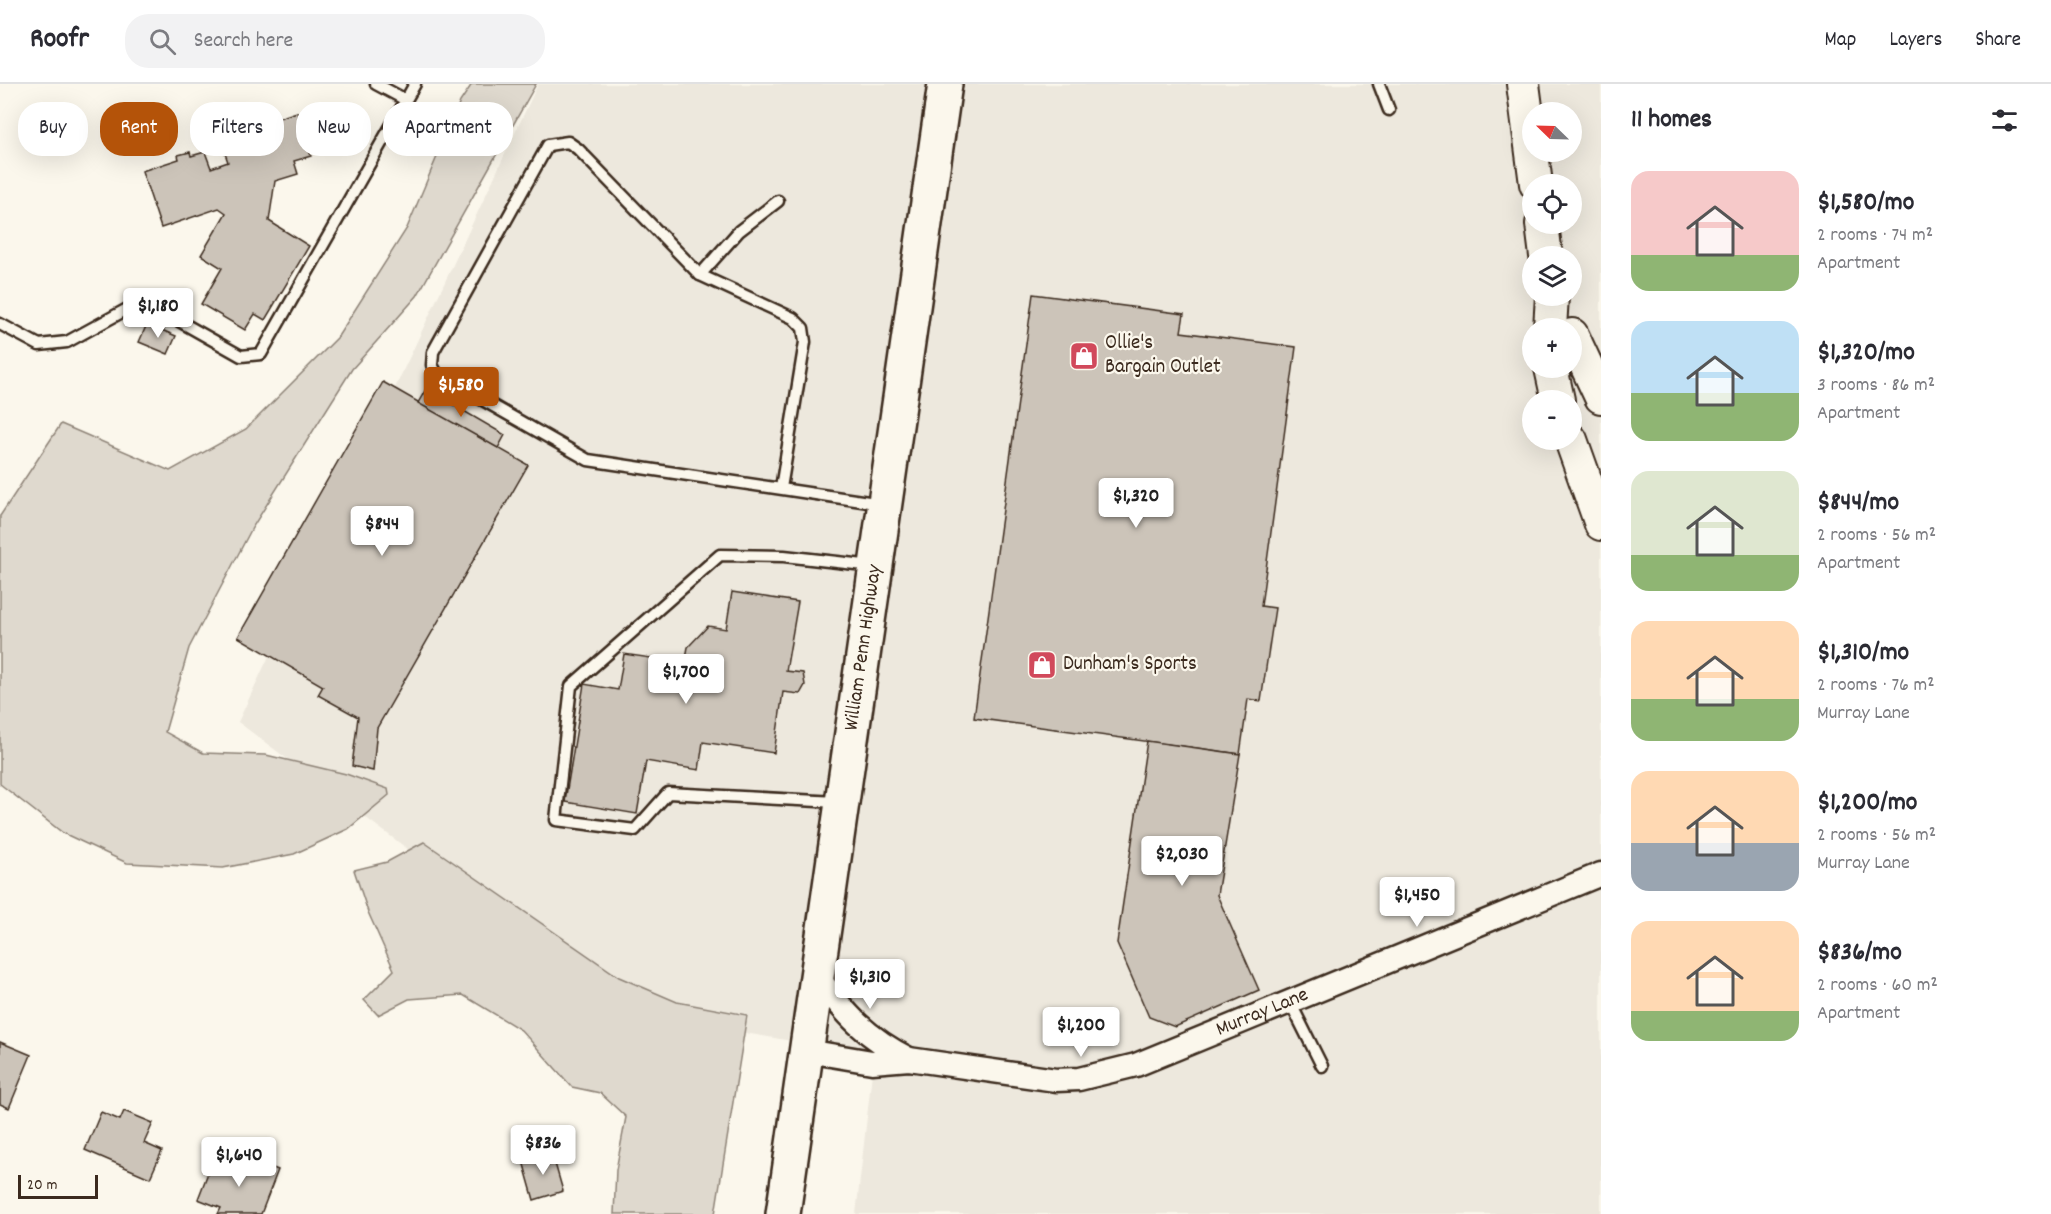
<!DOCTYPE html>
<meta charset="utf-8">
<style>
:root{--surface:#fff;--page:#f2f2f3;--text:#2b2b33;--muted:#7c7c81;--line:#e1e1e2;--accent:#b45309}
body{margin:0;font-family:Dekko,sans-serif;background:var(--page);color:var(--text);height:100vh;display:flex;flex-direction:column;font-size:22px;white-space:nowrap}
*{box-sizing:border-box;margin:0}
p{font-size:20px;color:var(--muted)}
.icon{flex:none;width:33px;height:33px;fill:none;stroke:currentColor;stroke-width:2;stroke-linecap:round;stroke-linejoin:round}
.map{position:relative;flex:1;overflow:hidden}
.drawer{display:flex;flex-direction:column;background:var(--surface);width:450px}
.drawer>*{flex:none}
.banner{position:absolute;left:18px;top:18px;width:570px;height:54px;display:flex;gap:12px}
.needle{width:39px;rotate:293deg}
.fabs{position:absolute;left:1522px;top:18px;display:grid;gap:12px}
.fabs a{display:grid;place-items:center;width:60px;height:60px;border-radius:50%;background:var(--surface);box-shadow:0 6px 24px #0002;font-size:30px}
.scale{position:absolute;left:18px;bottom:15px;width:80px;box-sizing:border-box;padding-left:6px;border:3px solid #3b2a1e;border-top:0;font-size:16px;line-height:21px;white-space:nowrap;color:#3b2a1e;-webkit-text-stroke:4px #fbf7ec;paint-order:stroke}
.price{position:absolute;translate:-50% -51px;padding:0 14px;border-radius:6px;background:#fff;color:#222;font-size:20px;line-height:39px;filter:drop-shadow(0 2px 3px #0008)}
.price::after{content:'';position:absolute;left:50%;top:36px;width:18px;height:14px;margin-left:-9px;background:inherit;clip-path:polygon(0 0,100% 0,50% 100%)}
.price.active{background:var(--accent);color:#fff}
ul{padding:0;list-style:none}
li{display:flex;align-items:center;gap:18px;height:150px;padding:0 30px}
li span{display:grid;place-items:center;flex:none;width:168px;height:120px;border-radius:18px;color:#555}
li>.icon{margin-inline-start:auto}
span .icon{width:72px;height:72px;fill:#fffc;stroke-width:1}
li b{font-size:26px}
h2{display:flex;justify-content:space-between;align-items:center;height:72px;padding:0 30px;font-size:26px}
.tag{padding:0 21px;border-radius:24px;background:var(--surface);box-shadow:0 6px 24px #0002;font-size:21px;line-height:54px}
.tag.active{background:var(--accent);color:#fff}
header{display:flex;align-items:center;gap:36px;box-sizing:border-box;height:84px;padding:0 30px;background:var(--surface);border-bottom:2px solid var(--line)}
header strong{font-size:28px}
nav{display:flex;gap:33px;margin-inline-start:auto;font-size:21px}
.search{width:420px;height:54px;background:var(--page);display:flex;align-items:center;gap:15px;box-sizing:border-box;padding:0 21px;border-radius:24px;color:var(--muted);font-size:22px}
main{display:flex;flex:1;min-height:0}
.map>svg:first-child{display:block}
.built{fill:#ede8dd;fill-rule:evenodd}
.green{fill:#dfd9ce;stroke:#8d8276;stroke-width:1.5}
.building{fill:#ccc4b9;stroke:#3b2a1e;stroke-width:1.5}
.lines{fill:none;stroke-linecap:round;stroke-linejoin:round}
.lane-casing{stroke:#3b2a1e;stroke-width:15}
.street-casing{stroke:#3b2a1e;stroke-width:27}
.secondary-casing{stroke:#3b2a1e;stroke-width:36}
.highway-casing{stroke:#3b2a1e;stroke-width:38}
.lane{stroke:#fbf7ec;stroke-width:10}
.street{stroke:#fbf7ec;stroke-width:22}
.secondary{stroke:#fbf7ec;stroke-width:32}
.highway{stroke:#fbf7ec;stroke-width:33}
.labels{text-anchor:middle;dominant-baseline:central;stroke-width:4.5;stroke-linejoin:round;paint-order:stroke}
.poi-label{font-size:21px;fill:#3b2a1e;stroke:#fbf7ec;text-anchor:start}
.street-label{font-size:21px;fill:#3b2a1e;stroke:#fbf7ec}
</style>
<header>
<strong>Roofr</strong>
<div class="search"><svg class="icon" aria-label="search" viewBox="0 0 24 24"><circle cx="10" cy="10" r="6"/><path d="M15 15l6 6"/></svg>Search here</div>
<nav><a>Map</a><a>Layers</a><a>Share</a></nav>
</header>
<main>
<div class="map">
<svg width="1601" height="1130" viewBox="0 0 1601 1130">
<rect width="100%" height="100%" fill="#fbf7ec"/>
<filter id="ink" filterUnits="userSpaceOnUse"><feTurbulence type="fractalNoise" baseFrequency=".0167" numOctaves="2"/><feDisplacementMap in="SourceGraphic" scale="12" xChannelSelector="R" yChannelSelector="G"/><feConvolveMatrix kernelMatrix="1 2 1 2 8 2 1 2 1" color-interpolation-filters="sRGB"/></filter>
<g filter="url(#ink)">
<!-- built -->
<path class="built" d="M538 0H1601V1130H856L874 971 627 929 238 638ZM1533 28H1572V68H1533ZM1533 100H1572V140H1533ZM1533 172H1572V212H1533ZM1533 244H1572V284H1533ZM1533 316H1572V356H1533Z"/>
<!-- green -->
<g class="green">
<polygon points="472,0 536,0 417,212 352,285 252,444 189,564 165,648 203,669 266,671 346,690 388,705 389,711 348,745 294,770 223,784 127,779 63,749 0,700 0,432 61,340 170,387 246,345 337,254 407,144 460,18"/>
<polygon points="424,758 619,893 677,918 747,931 715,1130 614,1130 616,1086 626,1033 600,1009 572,1003 521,946 463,911 409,915 378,931 364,916 394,886 368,828 354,786 387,778"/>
</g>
<!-- building -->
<g class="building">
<polygon points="273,24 276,35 297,28 311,72 294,77 298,90 275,97 269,137 309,162 265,236 255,230 245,246 201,220 222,184 201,171 226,129 219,124 161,144 142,87 179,75 178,71 190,68 191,72 205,68 211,84 228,78 219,52 241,45 238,35"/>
<polygon points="1033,210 1184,230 1181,248 1296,263 1261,522 1275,524 1261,617 1248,615 1240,670 974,634"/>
<polygon points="147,240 176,252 168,270 139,258"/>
<polygon points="383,298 528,381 377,644 373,687 352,682 358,633 318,611 323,602 238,553"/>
<polygon points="426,305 505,351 498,364 418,319"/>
<polygon points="732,508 798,518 786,587 803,589 805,601 800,610 783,608 774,669 703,658 699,686 646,677 637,730 565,718 584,600 618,606 624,570 685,579 688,563 708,542 726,545"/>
<polygon points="1147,657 1240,670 1217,811 1259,906 1175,943 1149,933 1117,859"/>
<polygon points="0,958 31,971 9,1024 0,1020"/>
<polygon points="124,1027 153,1039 144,1059 162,1067 150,1094 85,1066 101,1028 120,1036"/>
<polygon points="552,1069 563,1107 534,1116 523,1077"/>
<polygon points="240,1071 278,1086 261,1130 218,1130 221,1124 198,1115 211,1081 233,1090"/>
</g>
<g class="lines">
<!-- lane casing -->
<g class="lane-casing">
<g id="lane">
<polyline points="376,0 406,16"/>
<polyline points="1379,0 1389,26"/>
<polyline points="700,191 739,147 778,117"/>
<polyline points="0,240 39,261 67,258 131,223 156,224 241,272 261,270 415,0"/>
<polyline points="781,404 805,258 803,244 793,234 700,191 578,65 568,58 548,61 433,268 432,281 437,290 588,376 882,420"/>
<polyline points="837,718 668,709 635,746 556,736 571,602 720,471 784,472 873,482"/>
<polyline points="1290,918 1322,982"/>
</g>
</g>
<!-- street casing -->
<g class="street-casing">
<g id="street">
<path d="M818 893C846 931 866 953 909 975"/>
<path id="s1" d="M807 967 872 978 909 975 1056 996 1079 995 1136 981 1601 790"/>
</g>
</g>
<!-- secondary casing -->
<g class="secondary-casing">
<g id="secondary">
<polyline points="1523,0 1536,100"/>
<polyline points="1542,140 1546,172"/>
<polyline points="1550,244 1552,212"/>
<polyline points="1572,251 1601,313"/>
<polyline points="1551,284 1558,316"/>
<polyline points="1571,356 1601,440"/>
</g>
</g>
<!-- highway casing -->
<g class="highway-casing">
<g id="highway">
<path id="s2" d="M783 1130 945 0"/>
</g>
</g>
<!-- lane -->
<use href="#lane" class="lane"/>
<!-- street -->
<use href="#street" class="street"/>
<!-- secondary -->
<use href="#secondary" class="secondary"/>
<!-- highway -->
<use href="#highway" class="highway"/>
</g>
</g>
<!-- icons -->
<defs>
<g id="shop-square" transform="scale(1.5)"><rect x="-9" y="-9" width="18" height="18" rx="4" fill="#d1495b" stroke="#fbf7ec"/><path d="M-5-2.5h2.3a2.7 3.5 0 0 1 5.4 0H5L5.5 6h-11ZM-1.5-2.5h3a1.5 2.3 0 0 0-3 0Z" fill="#fff"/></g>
</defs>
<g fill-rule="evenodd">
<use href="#shop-square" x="1084" y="272"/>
<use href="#shop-square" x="1042" y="581"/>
</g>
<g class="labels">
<!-- poi labels -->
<g class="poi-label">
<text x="1105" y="260">Ollie's<tspan x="1105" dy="24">Bargain Outlet</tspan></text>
<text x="1063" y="581">Dunham's Sports</text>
</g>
<!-- street labels -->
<g class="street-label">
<text stroke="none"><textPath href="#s2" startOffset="572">William Penn Highway</textPath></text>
<text stroke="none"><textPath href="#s1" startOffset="470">Murray Lane</textPath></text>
</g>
</g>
</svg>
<div class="fabs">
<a><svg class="needle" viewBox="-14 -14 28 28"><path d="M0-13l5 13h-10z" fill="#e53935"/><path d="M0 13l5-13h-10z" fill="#7c7c81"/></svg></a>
<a><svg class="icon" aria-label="locate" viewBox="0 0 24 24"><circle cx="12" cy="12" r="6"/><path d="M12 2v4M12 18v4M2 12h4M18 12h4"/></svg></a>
<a><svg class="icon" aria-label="layers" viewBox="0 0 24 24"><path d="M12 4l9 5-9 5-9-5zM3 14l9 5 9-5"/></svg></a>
<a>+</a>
<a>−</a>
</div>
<div class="scale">20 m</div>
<b class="price" style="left:158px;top:255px">$1,180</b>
<b class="price active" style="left:461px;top:334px">$1,580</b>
<b class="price" style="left:1136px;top:445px">$1,320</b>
<b class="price" style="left:382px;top:473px">$844</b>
<b class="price" style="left:686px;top:621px">$1,700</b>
<b class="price" style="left:1182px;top:803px">$2,030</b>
<b class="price" style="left:1417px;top:844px">$1,450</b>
<b class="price" style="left:870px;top:926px">$1,310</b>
<b class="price" style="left:1081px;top:974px">$1,200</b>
<b class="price" style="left:543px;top:1092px">$836</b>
<b class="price" style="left:239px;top:1104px">$1,640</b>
<div class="banner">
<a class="tag">Buy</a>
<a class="tag active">Rent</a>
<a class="tag">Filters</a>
<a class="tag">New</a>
<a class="tag">Apartment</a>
</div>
</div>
<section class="drawer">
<h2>11 homes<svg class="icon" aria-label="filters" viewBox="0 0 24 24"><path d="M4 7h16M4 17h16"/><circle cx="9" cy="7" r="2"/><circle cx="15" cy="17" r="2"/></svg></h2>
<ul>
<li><span style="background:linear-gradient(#f6c9c9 70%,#8fb573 0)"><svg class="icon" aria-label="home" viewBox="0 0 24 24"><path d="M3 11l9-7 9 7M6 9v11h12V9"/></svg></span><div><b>$1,580/mo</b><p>2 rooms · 74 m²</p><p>Apartment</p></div></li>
<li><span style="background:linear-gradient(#bfe0f5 60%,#8fb573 0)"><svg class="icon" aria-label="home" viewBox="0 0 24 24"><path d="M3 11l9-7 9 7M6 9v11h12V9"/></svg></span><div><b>$1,320/mo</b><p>3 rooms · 86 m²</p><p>Apartment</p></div></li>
<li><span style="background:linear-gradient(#dfe7d0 70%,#8fb573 0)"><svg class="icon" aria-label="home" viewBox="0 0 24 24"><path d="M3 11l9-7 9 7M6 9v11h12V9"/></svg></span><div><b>$844/mo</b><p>2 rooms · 56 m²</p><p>Apartment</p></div></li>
<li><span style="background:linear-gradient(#ffd9b3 65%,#8fb573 0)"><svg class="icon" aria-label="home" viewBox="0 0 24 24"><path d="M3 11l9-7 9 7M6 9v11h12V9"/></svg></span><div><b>$1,310/mo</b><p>2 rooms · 76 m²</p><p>Murray Lane</p></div></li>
<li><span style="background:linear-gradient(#ffd9b3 60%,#9aa5b1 0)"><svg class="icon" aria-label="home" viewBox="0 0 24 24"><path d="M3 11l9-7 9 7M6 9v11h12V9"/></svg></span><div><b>$1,200/mo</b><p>2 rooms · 56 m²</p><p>Murray Lane</p></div></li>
<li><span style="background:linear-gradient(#ffd9b3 75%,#8fb573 0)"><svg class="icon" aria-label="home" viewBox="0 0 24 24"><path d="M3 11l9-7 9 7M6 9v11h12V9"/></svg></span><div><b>$836/mo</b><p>2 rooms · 60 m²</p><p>Apartment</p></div></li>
</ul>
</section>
</main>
